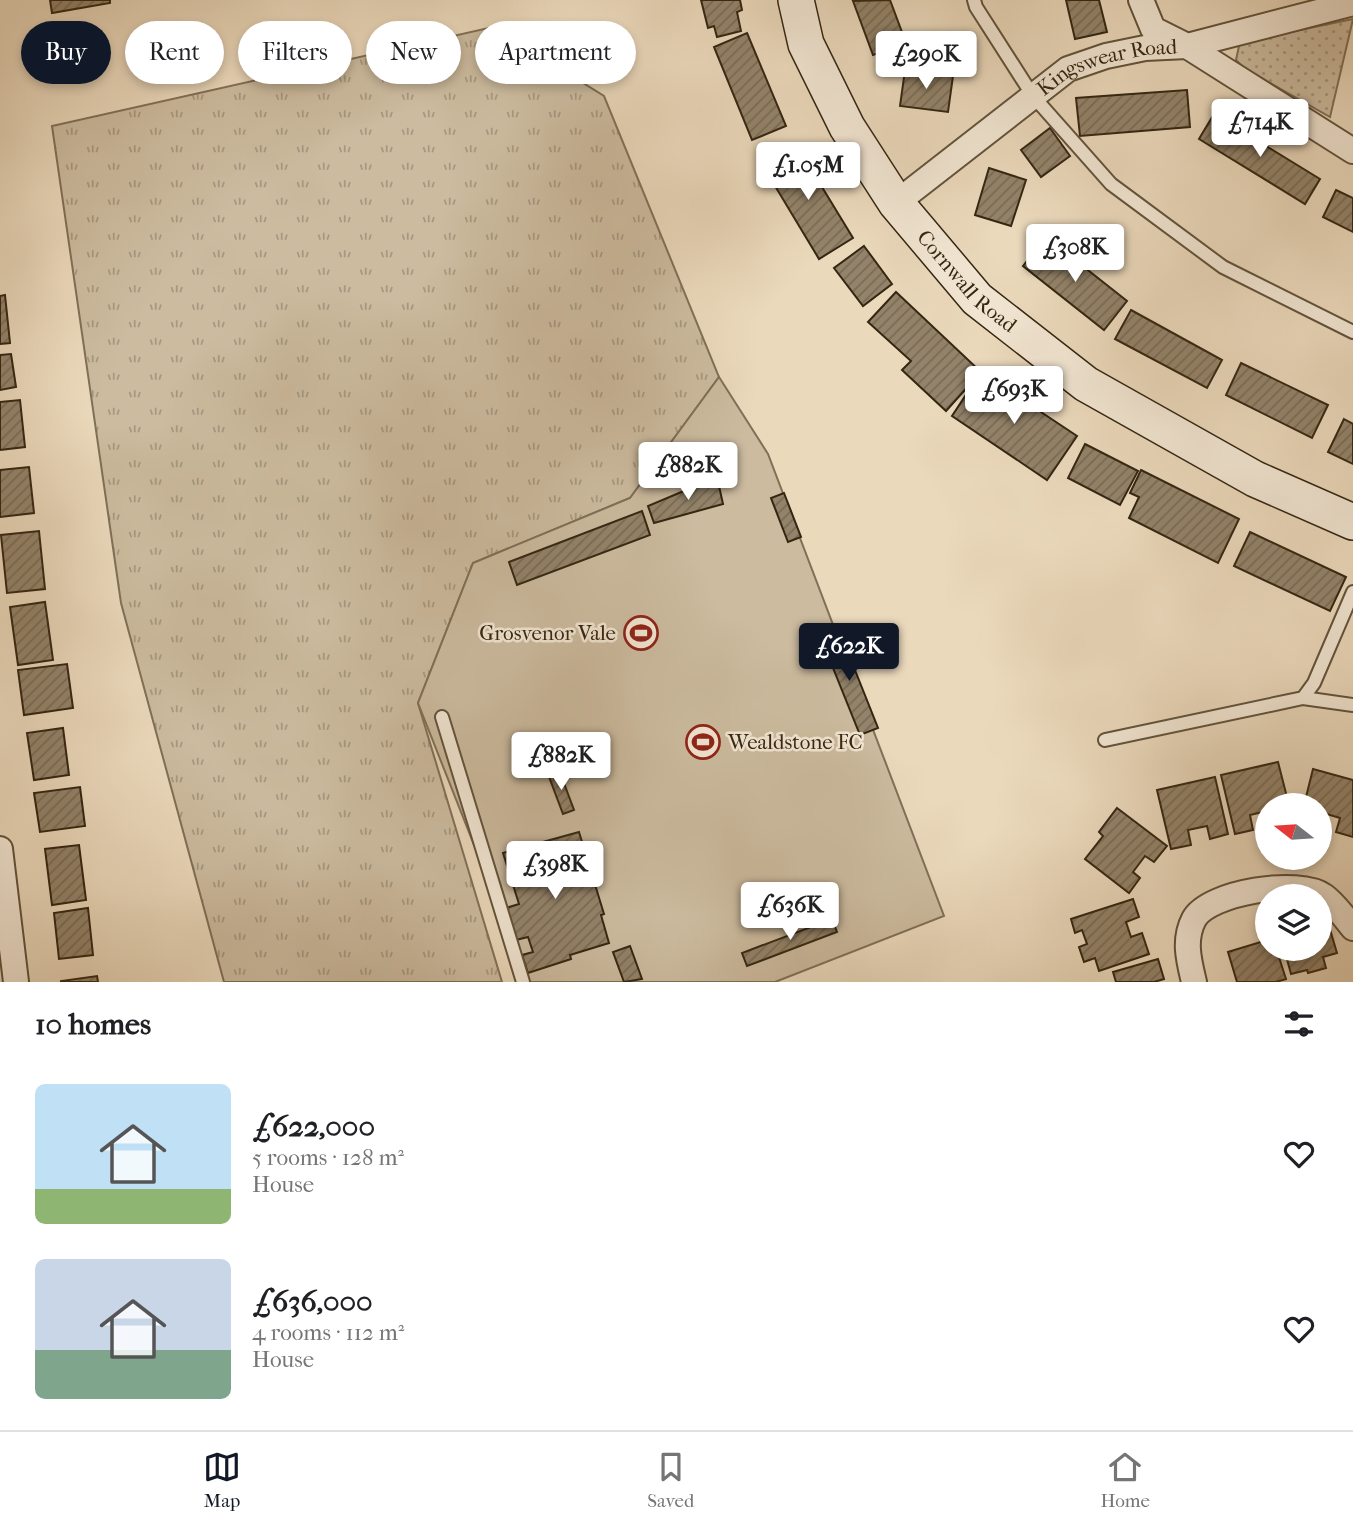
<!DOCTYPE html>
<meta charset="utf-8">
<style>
:root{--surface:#fff;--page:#f6f6f6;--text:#202124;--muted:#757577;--line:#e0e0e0;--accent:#111827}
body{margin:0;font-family:"IM FELL French Canon",serif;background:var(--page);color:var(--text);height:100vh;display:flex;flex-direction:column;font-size:26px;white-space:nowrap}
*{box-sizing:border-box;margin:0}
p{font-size:23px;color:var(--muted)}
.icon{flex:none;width:38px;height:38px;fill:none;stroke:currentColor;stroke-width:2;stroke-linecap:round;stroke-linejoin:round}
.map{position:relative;height:982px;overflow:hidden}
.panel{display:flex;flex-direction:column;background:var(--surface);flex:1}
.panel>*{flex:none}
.banner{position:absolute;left:21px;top:21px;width:700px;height:63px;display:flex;gap:14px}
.needle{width:46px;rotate:287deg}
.fabs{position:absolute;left:1255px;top:793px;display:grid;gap:14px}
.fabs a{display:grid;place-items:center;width:77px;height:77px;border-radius:50%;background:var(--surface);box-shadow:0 4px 10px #0003;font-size:35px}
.price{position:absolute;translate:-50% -60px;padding:0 16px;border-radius:7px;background:#fff;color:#222;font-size:23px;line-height:46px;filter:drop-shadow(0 2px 4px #0008)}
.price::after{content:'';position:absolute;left:50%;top:42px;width:21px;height:16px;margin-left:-10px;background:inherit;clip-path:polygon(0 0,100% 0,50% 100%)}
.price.active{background:var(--accent);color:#fff}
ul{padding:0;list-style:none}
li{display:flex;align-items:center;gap:21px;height:175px;padding:0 35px}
li span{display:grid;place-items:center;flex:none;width:196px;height:140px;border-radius:10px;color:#555}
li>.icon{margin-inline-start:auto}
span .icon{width:84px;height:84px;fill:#fffc;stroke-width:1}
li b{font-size:30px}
h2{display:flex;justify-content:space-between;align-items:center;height:84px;padding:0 35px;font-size:30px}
.chip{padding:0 24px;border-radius:32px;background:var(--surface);box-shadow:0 4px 10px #0003;font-size:24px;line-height:63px}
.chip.active{background:var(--accent);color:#fff}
.tab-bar{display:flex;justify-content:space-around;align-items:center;height:98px;border-top:2px solid var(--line);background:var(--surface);font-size:19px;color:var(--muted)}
.tab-bar a{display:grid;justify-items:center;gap:4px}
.tab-bar .active{color:var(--accent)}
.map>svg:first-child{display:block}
.grass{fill:url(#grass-dots);stroke:#807058;stroke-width:2}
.park{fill:url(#park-tufts);stroke:#807058;stroke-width:2}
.pitch{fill:#ccbb9f;stroke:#807058;stroke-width:2}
.building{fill:url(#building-hatch);stroke:#342612;stroke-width:2}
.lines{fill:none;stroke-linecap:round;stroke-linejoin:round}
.lane-casing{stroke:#62533c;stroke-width:16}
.street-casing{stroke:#62533c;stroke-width:28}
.secondary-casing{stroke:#342612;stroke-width:38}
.lane{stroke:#f2e6d3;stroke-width:12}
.street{stroke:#f2e6d3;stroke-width:24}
.secondary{stroke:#f2e6d3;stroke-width:35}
.labels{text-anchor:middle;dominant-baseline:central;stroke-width:5;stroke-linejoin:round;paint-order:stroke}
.street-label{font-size:21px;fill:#342612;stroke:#f2e6d3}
.poi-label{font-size:21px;fill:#342612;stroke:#f2e6d3;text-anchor:end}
</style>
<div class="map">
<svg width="1353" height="982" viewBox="0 0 1353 982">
<defs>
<pattern id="grass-dots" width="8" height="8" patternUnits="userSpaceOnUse" patternTransform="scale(1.75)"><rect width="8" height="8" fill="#ccbb9f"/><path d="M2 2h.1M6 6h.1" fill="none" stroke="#a69880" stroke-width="1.8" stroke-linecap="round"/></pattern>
<pattern id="park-tufts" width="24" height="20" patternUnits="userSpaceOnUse" patternTransform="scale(1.75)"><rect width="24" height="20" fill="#ccbb9f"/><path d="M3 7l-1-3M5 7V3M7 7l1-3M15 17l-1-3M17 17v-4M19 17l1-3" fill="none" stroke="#a69880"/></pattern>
<pattern id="building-hatch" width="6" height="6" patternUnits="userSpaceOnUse" patternTransform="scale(1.75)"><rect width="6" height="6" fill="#93836a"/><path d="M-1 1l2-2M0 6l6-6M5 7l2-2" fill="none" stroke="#796b56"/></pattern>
</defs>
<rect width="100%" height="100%" fill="#ebd9bc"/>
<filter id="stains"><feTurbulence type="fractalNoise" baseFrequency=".00286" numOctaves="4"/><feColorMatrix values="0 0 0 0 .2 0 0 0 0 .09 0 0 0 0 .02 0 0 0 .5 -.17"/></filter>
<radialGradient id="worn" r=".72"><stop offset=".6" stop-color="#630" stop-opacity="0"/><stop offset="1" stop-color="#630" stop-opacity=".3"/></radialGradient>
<!-- grass -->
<polygon class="grass" points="1353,19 1330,117 1244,68 1236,60 1239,46 1247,41"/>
<!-- park -->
<polygon class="park" points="493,27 604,96 719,377 630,498 473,563 418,703 502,982 224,982 121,603 52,126"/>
<!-- pitch -->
<polygon class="pitch" points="719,377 768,454 944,916 775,982 528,982 418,703 473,563 630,498"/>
<!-- building -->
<g class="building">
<polygon points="50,0 110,0 110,3 52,13"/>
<polygon points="701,0 740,0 742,10 737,12 741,31 717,37 714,26 708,28"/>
<polygon points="890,0 906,43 873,55 853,1"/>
<polygon points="1066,0 1099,0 1107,32 1075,39"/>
<polygon points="747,33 786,126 752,140 714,47"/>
<polygon points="905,70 953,76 948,112 900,106"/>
<polygon points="1187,90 1190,127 1080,136 1076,98"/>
<polygon points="1214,114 1320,179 1305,204 1199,139"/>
<polygon points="1050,128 1070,156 1041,177 1021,150"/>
<polygon points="797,146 853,238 819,259 763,166"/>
<polygon points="989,168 1026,180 1011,226 975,215"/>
<polygon points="1336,190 1353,198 1353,232 1323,217"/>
<polygon points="1046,237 1127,301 1104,330 1023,266"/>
<polygon points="864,246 892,284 863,306 834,268"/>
<polygon points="896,292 981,372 946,411 902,370 911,361 868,322"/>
<polygon points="5,295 10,343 0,344 0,296"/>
<polygon points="1131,310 1222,360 1207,388 1115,339"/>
<polygon points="11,354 16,387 0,390 0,355"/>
<polygon points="1241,363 1328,405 1312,438 1226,395"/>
<polygon points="981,372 1077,436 1047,480 952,416"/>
<polygon points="20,400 25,447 0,450 0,402"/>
<polygon points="1344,419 1353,424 1353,464 1328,452"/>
<polygon points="1085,444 1138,471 1120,505 1068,478"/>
<polygon points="29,467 34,513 0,517 0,470"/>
<polygon points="1141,470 1239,519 1218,563 1129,518 1139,497 1130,493"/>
<polygon points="717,477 723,504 654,523 648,506"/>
<polygon points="784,493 801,537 788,542 771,498"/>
<polygon points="642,511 650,535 517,585 509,562"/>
<polygon points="39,531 45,589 7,593 1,535"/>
<polygon points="1250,532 1346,577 1330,611 1234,566"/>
<polygon points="45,602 53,660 18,665 10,607"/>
<polygon points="839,630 878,728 860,735 821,638"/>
<polygon points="67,664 73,708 24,715 18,670"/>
<polygon points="63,728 69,775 34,780 27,733"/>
<polygon points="1278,762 1289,805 1267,805 1267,811 1250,815 1253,830 1235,834 1221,775"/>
<polygon points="1313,769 1353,780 1353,837 1336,832 1340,818 1320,812 1320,816 1320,805 1304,805"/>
<polygon points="559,770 574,810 563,814 548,774"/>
<polygon points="1215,777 1228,834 1210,839 1207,826 1188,830 1191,845 1171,849 1157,790"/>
<polygon points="80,787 85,826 40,832 34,793"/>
<polygon points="1117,808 1167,846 1154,862 1145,856 1133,872 1140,878 1129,893 1085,859 1103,836 1099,832"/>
<polygon points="579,832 604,914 601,915 609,943 570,955 571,959 528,973 522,955 533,952 528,937 516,940 506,908 519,904 503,853"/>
<polygon points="79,845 86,900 52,905 45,849"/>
<polygon points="1133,899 1139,917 1126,922 1131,937 1142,933 1149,954 1099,971 1095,958 1084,962 1079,947 1087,944 1082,930 1075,933 1071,919"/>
<polygon points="88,908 93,955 59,959 54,913"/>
<polygon points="1326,916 1337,953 1323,957 1326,968 1308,973 1307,970 1291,974 1284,948 1320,948 1320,918"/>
<polygon points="832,919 837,932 747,966 742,953"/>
<polygon points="1267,940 1267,948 1276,948 1286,979 1276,982 1237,982 1228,952"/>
<polygon points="630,946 642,979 624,982 613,952"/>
<polygon points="1158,959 1164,979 1154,982 1116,982 1113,972"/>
<polygon points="97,976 98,982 61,982 61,981"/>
</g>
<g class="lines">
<!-- lane casing -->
<g class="lane-casing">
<g id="lane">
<polyline points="974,0 976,7 1033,96 1111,184 1223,267 1353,332"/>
<polyline points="1303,698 1353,705"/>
<polyline points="442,717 523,982"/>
<polyline points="1105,740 1303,698 1314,683 1353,592"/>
</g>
</g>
<!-- street casing -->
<g class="street-casing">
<g id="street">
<polyline points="1141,0 1153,29 1187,46 1353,151"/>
<path id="s1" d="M896 203 1068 69 1106 56 1145 48 1187 46 1353 3"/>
<polyline points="0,849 16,982"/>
<path d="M1194 982C1189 961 1183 940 1194 919 1209 892 1299 878 1324 896 1335 904 1344 917 1353 928"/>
</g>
</g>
<!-- secondary casing -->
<g class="secondary-casing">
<g id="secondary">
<path id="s2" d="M796 0 806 44 847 127 896 203 977 299 1086 384 1255 479 1353 522"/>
</g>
</g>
<!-- lane -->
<use href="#lane" class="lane"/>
<!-- street -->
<use href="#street" class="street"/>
<!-- secondary -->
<use href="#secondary" class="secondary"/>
</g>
<!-- icons -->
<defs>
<g id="stadium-ring" transform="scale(1.75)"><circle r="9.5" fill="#f2e6d3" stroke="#8f2418" stroke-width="1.5"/><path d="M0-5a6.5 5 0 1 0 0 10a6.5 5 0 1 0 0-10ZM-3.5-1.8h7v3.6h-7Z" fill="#8f2418"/></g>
</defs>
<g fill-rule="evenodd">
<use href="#stadium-ring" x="641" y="633"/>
<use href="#stadium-ring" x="703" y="742"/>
</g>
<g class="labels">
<!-- street labels -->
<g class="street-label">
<text stroke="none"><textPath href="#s1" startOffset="256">Kingswear Road</textPath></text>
<text stroke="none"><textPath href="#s2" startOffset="334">Cornwall Road</textPath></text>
</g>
<!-- poi labels -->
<g class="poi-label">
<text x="616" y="633">Grosvenor Vale</text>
<text x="728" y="742" text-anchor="start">Wealdstone FC</text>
</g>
</g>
<rect width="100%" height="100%" filter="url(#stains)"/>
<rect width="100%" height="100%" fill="url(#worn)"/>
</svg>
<div class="fabs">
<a><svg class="needle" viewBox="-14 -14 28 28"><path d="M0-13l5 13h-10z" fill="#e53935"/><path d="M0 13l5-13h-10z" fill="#757577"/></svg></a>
<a><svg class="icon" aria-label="layers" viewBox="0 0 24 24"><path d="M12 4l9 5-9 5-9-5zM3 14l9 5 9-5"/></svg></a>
</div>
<b class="price" style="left:926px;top:91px">£290K</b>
<b class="price" style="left:1260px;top:159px">£714K</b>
<b class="price" style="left:808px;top:202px">£1.05M</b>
<b class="price" style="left:1075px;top:284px">£308K</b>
<b class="price" style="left:1014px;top:426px">£693K</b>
<b class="price" style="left:688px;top:502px">£882K</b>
<b class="price active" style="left:849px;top:683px">£622K</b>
<b class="price" style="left:561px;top:792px">£882K</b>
<b class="price" style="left:555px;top:901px">£398K</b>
<b class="price" style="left:790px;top:942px">£636K</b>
<div class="banner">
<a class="chip active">Buy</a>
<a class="chip">Rent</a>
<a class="chip">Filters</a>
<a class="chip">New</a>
<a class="chip">Apartment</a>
</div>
</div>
<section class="panel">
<h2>10 homes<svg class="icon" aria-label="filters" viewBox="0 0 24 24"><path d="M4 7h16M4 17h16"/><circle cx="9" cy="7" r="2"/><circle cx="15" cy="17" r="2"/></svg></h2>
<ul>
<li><span style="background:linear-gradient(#bfe0f5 75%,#8fb573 0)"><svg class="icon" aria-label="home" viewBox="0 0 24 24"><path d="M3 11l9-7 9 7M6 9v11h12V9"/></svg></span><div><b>£622,000</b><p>5 rooms · 128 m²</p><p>House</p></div><svg class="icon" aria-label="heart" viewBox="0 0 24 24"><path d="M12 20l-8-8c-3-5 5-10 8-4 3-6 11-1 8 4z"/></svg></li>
<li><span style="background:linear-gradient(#c9d6e8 65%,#7fa58c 0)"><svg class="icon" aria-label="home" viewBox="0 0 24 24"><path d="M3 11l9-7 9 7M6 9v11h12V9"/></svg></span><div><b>£636,000</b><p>4 rooms · 112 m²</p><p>House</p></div><svg class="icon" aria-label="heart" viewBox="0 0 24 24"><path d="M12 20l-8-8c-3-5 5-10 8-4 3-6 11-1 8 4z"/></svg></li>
</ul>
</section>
<nav class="tab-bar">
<a class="active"><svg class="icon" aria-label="map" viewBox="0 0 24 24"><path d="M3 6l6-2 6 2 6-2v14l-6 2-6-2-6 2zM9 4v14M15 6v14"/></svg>Map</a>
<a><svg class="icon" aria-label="saved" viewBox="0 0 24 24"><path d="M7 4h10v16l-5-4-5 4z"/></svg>Saved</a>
<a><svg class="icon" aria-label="home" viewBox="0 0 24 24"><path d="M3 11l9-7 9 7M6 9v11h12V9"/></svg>Home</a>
</nav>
